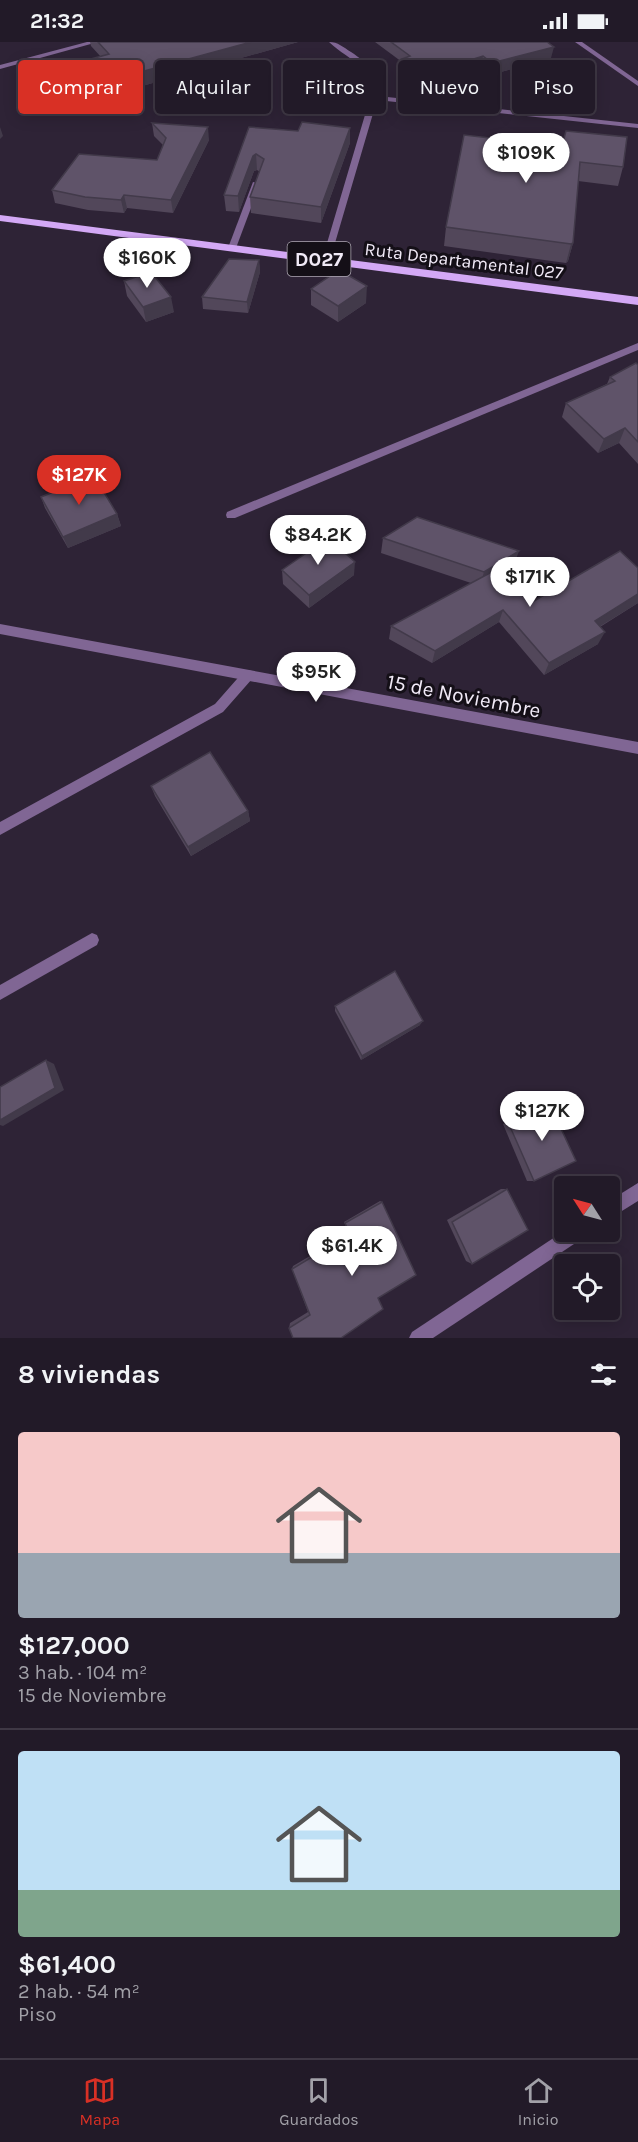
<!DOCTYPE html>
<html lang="es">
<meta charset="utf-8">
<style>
:root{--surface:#221a28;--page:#2a2330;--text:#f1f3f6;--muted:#a2a1a8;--line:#3f3845;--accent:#d93025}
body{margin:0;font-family:Karla,sans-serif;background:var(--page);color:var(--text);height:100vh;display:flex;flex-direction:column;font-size:22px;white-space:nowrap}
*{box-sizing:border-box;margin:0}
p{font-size:20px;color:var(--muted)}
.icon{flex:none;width:33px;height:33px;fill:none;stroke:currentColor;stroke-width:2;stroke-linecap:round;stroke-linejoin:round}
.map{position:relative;height:1296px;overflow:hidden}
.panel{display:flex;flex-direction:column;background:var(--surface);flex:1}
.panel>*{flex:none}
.hud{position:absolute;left:18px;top:18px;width:603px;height:54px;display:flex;gap:12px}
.needle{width:39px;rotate:306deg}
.buttons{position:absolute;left:554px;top:1134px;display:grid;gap:12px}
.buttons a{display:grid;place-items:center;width:66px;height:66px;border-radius:6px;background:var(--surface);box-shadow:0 3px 15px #0003,0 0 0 2px var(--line);font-size:30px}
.price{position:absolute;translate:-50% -51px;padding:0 14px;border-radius:21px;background:#fff;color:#222;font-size:20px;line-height:39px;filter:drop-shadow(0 2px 3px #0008)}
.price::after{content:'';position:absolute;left:50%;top:36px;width:18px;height:14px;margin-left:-9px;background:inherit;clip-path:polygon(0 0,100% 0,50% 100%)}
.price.selected{background:var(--accent);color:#fff}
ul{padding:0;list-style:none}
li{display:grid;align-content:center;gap:12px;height:318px;padding:0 18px}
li+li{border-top:2px solid var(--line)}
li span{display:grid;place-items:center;height:186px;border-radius:6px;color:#555}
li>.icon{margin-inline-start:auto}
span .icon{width:108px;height:108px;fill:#fffc;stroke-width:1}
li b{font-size:26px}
h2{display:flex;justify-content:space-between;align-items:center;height:72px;padding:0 18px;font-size:26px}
.pill{padding:0 21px;border-radius:6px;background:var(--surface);box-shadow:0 3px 15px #0003,0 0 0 2px var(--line);font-size:21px;line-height:54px}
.pill.selected{background:var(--accent);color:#fff}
.status{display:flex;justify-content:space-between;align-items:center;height:42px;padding:0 30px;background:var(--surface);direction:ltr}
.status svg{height:16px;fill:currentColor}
.menu{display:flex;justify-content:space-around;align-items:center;height:84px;border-top:2px solid var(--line);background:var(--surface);font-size:16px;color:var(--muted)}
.menu a{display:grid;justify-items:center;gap:3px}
.menu .selected{color:var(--accent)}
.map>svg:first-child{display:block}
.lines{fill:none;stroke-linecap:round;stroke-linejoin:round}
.service{fill:#806694;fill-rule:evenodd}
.minor{fill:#806694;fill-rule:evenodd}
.tertiary{fill:#806694;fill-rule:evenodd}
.primary{fill:#d3a8f5;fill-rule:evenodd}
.wall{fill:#52475a}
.shaded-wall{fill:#423a4a}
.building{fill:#5f5369;stroke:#423a4a;stroke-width:1.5}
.labels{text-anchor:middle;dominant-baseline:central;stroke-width:6;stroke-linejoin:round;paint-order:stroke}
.far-street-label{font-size:18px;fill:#f1eaf7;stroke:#140f17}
.shield{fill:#140f17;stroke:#afa8b4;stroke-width:1.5}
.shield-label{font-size:20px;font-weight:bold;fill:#f1eaf7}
.street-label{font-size:21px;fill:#f1eaf7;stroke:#140f17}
</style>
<div class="status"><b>21:32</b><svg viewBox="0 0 49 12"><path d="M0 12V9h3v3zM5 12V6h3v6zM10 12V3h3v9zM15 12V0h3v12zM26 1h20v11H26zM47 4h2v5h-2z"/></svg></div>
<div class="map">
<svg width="638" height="1296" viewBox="0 0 638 1296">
<rect width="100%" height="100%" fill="#2e2336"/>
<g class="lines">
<!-- service -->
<g class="service">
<polygon points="253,140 260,142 236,206 229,208 228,206"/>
<polygon points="638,301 638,308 235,476 227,476 226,473 227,470"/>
<polygon points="638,1141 638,1159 609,1177 609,1159"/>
<polygon points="564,1189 585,1190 583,1196 433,1296 409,1296 412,1290"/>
</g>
<!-- minor -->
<g class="minor">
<polygon points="87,0 98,0 0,27 0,23"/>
<path d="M329 0C338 0 343 5 351 10 368 21 377 33 378 54L638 82V86L377 58 330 218 323 220 322 218 370 56C369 20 352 21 329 0Z"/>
<polygon points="575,0 582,0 638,39 638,44"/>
<polygon points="248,628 252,629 254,633 252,637 223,670 0,793 0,780 215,662 244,629"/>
<polygon points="92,891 97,893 99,898 97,903 0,958 0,943"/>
</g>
<!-- tertiary -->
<polygon class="tertiary" points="0,582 638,700 638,712 0,592"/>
<!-- primary -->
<polygon class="primary" points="0,173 638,255 638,263 0,179"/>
</g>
<!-- wall -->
<g class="wall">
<polygon points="90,0 298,0 114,52 94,31 91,17 101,15 91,4"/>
<polygon points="375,0 547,0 551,16 490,33 481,26 455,33 447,59 437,58 401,28 402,20"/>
<polygon points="152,81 209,98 173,171 127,166 124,171 88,168 55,161 52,148 157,118 163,103 154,94"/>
<polygon points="249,85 298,89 350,86 350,101 321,181 251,171 250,155 260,130 257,128 254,129 239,170 226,169 224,153"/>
<polygon points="464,93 623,125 618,144 578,139 573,201 568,219 566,221 444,204 446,185"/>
<polygon points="259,218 260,230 248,271 203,267 202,255"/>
<polygon points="124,239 174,270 146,280 127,254"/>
<polygon points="311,247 366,261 338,280 311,263"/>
<polygon points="638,323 638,422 619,401 598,411 562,375 566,361 607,342 610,335"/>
<polygon points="41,455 117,472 121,484 68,506 45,466"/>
<polygon points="383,496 514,523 505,529 534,559 638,526 638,561 600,585 598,602 544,633 499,580 432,621 389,597 391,584 471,541 381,511"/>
<polygon points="282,528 354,533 309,566 283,542"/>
<polygon points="151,744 248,769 250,779 191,814 155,754"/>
<polygon points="335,964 420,983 361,1018 335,969"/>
<polygon points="549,1061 534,1139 527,1139 503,1082"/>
<polygon points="501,1147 507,1147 472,1222 466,1219 447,1178"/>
<polygon points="380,1159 382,1160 416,1233 289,1286 290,1281 308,1270 292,1227 293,1224 349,1191 344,1180"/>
</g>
<!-- shaded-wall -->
<g class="shaded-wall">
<polygon points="251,0 298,0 114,52 111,38"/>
<polygon points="554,5 551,16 490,33 492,21"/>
<polygon points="483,14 481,26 455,33 447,59 449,48 457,22"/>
<polygon points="0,85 3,94 0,97"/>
<polygon points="208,85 209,98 173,171 171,158"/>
<polygon points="350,86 350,101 321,181 321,165"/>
<polygon points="256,112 257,128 254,129 239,170 238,154 253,114"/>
<polygon points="124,153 127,166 124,171 121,158"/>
<polygon points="573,201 568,219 566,221 571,202"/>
<polygon points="259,218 260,230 248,271 247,260"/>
<polygon points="367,244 366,261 338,280 338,264"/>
<polygon points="171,255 174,270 146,280 143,265"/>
<polygon points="625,386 619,401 598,411 604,397"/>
<polygon points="117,472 121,484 68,506 63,495"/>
<polygon points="519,509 514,523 480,544 484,530"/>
<polygon points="355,520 354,533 309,566 309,553"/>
<polygon points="638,552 638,561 589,591 595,579"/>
<polygon points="503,568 499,580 432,621 435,609"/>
<polygon points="605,590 598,602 544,633 549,621"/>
<polygon points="248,769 250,779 191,814 188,805"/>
<polygon points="423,979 420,983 361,1018 362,1014"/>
<polygon points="46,1018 54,1022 64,1048 3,1084 0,1083 0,1078"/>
</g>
<!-- building -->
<g class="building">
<polygon points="98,0 251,0 111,38 91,17 109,12"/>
<polygon points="391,0 547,0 554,5 492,21 483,14 457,22 449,48 439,47 402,17 410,14"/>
<polygon points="302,80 350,86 321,165 250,155 264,117 256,112 253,114 238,154 224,153 249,85 298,89"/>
<polygon points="152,81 208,85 171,158 124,153 121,158 85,155 52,148 79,112 157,118 166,96"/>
<polygon points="566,89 627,95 623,125 580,120 573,201 571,202 446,185 464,93 562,104"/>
<polygon points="229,217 259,218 247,260 202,255"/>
<polygon points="339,228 367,244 338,264 311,247"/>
<polygon points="151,230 171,255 143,265 124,239"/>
<polygon points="636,321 638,323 638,400 625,386 604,397 566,361 615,339 610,335"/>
<polygon points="94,434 117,472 63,495 41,455"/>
<polygon points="417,475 519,509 484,530 383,496"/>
<polygon points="328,496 355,520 309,553 282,528"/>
<polygon points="620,509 638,526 638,552 595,579 605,590 549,621 503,568 435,609 391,584 501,525 534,559"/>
<polygon points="210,710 248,769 188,805 151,744"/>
<polygon points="395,929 423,979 362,1014 335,964"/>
<polygon points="46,1018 55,1046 0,1078 0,1045"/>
<polygon points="549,1061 576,1119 534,1139 508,1080"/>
<polygon points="507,1147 528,1188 472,1222 452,1180"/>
<polygon points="382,1160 416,1233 378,1256 383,1267 341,1296 293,1296 289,1286 310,1273 292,1227 350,1192 345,1181"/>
</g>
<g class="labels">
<!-- far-street labels -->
<g class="far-street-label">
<text transform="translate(464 219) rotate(7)">Ruta Departamental 027</text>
</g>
<!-- shield labels -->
<rect class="shield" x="287.5" y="200" width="63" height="34" rx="4.5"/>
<g class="shield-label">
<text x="319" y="217">D027</text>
</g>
<!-- street labels -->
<g class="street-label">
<text transform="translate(464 654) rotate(11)">15 de Noviembre</text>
</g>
</g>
</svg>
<div class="buttons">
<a><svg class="needle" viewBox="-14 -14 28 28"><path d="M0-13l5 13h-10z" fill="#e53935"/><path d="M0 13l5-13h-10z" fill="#a2a1a8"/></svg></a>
<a><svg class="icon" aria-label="locate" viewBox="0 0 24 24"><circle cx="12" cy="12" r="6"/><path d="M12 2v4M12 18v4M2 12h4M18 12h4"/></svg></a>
</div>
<b class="price" style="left:526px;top:142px">$109K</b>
<b class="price" style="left:147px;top:247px">$160K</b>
<b class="price selected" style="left:79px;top:464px">$127K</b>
<b class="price" style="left:318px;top:524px">$84.2K</b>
<b class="price" style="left:530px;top:566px">$171K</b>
<b class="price" style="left:316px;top:661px">$95K</b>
<b class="price" style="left:542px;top:1100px">$127K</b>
<b class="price" style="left:352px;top:1235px">$61.4K</b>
<div class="hud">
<a class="pill selected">Comprar</a>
<a class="pill">Alquilar</a>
<a class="pill">Filtros</a>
<a class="pill">Nuevo</a>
<a class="pill">Piso</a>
</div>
</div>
<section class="panel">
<h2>8 viviendas<svg class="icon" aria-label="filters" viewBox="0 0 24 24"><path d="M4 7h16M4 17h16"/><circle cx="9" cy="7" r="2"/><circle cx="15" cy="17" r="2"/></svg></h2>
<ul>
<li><span style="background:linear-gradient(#f6c9c9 65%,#9aa5b1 0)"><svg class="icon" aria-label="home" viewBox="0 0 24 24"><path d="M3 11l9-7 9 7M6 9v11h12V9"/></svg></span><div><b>$127,000</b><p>3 hab. · 104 m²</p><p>15 de Noviembre</p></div></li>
<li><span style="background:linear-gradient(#bfe0f5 75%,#7fa58c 0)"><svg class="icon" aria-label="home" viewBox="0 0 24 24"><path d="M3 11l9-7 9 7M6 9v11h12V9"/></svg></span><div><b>$61,400</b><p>2 hab. · 54 m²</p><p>Piso</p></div></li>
</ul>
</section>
<nav class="menu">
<a class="selected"><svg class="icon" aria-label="map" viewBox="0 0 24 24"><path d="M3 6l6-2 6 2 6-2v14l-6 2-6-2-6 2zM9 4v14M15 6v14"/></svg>Mapa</a>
<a><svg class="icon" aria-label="saved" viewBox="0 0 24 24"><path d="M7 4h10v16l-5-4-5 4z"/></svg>Guardados</a>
<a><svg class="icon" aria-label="home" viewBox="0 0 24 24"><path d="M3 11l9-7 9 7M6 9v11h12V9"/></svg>Inicio</a>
</nav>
